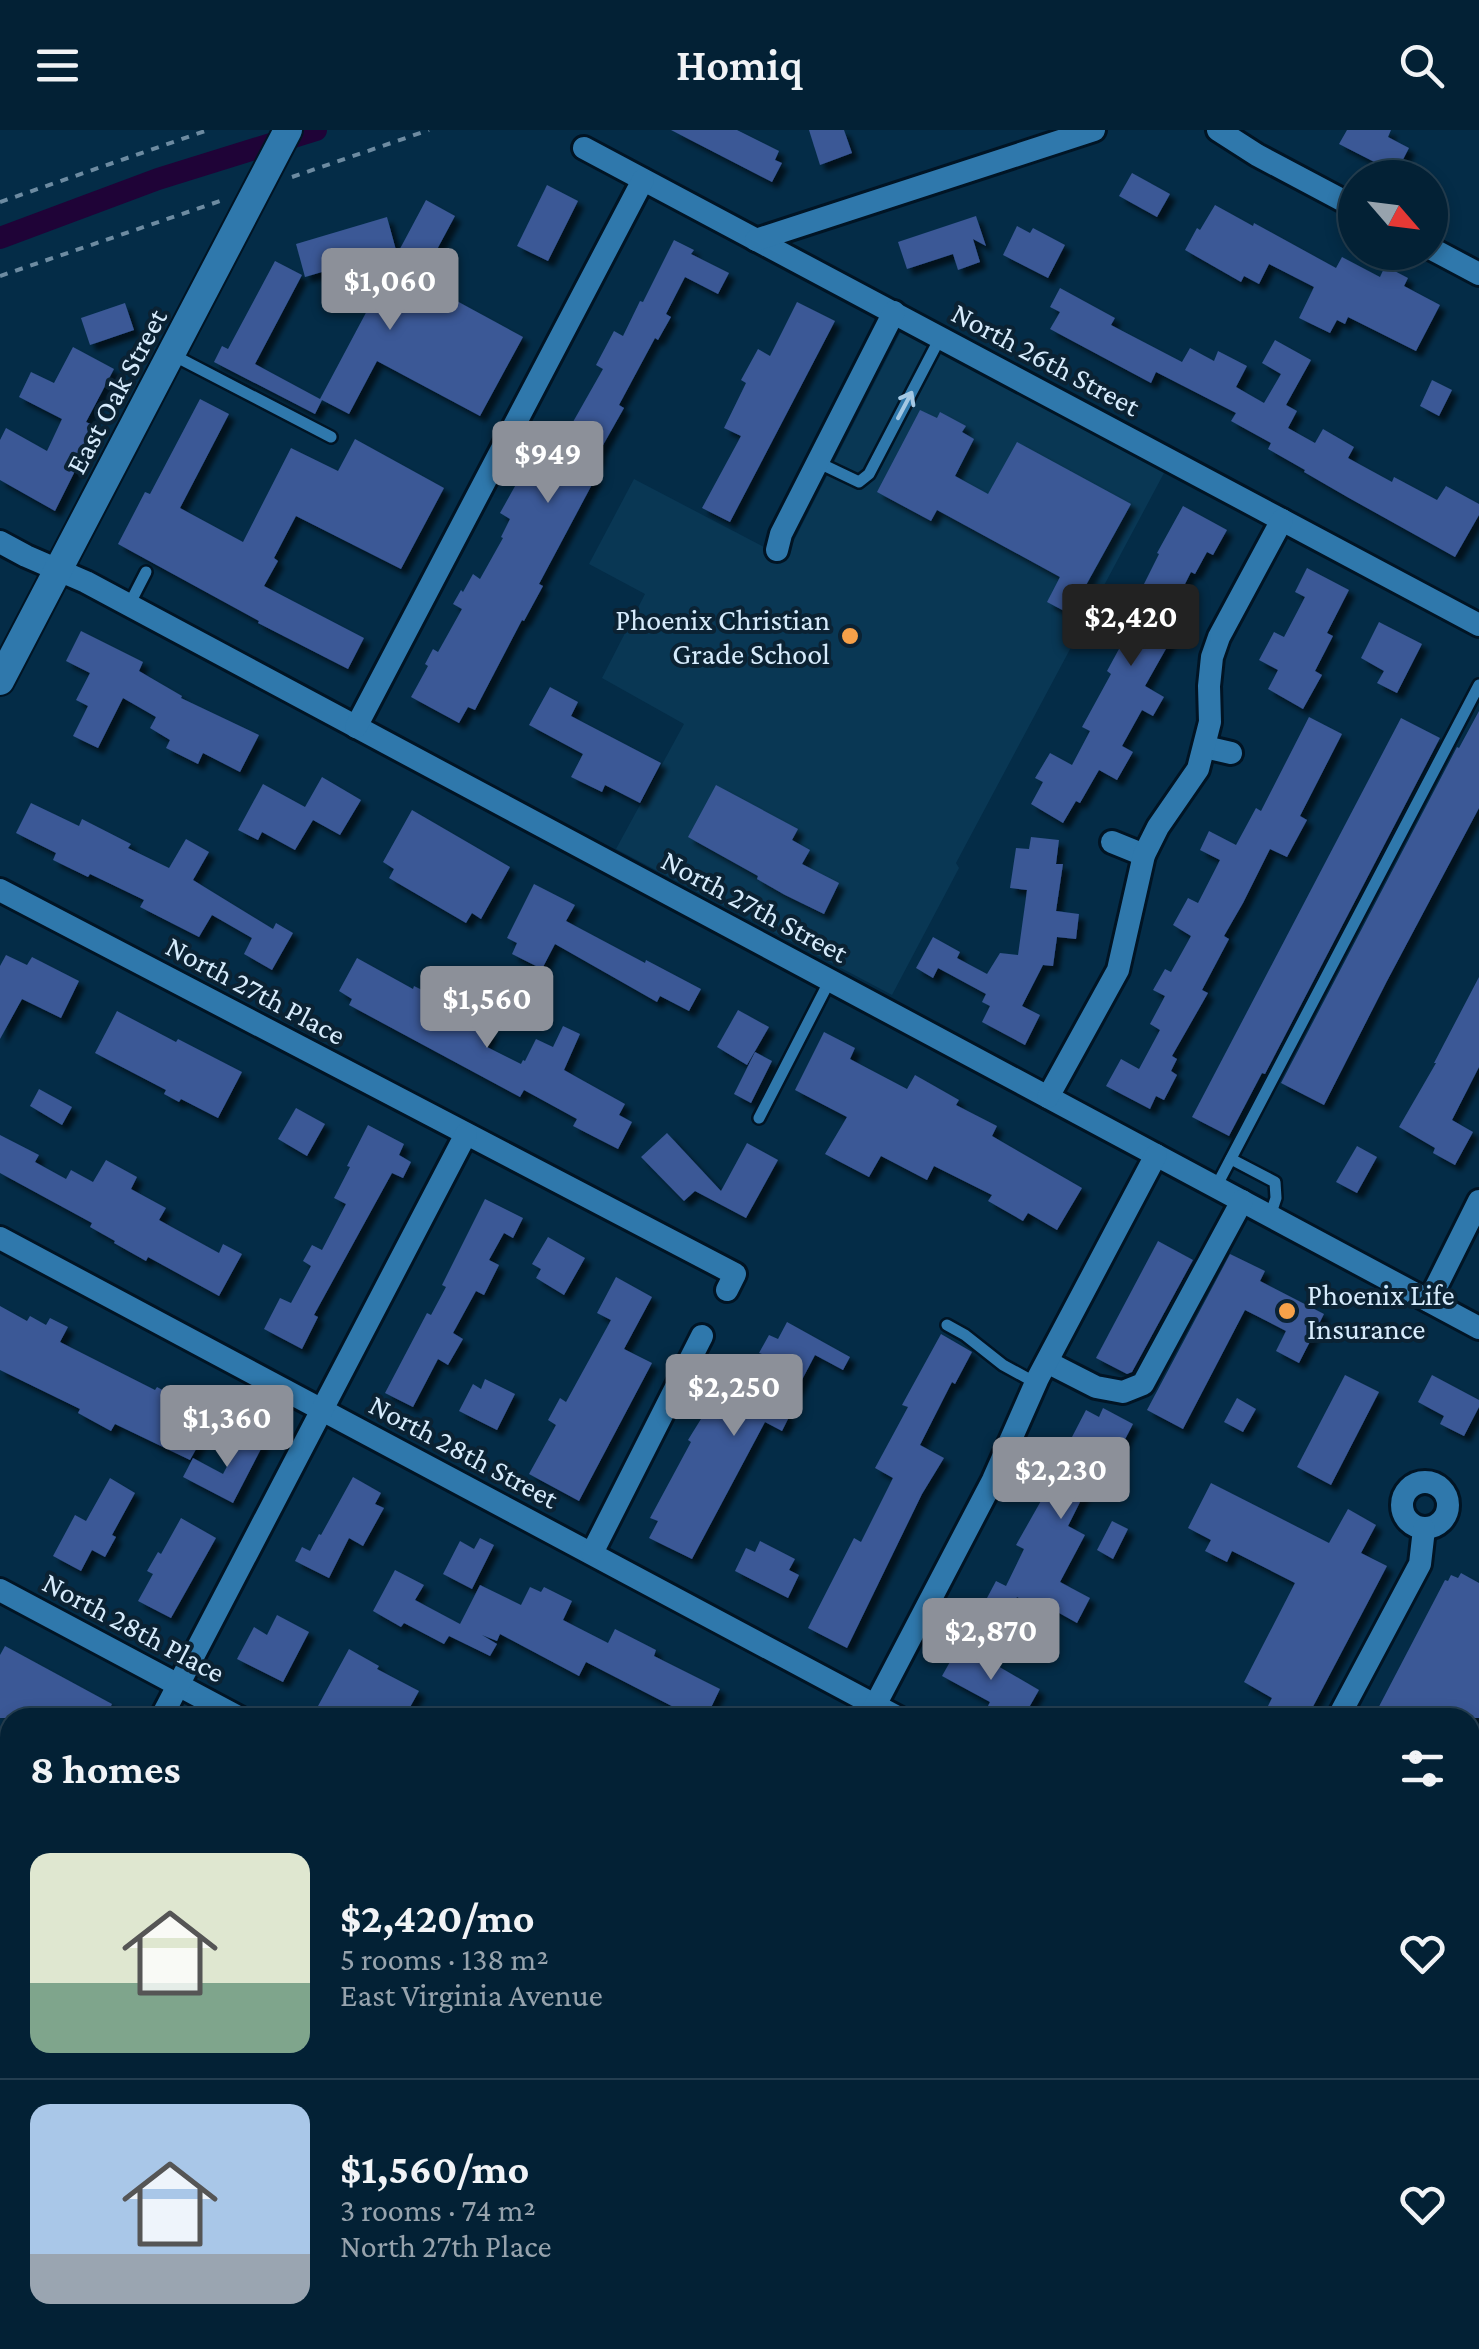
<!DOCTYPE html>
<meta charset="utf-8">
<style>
:root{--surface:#032135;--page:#0d293d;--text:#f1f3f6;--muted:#97a3ad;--line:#243e50;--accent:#8c9099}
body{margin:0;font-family:"Crimson Pro",serif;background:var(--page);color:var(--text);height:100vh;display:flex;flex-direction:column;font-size:38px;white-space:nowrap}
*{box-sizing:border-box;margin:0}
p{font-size:32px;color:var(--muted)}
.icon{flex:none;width:55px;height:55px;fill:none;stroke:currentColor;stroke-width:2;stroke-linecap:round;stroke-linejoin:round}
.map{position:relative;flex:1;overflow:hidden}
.details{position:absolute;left:0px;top:1578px;width:1480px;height:642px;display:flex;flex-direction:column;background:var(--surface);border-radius:30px 30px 0 0;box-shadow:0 5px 15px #0003,0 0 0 2px var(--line)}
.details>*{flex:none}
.needle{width:65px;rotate:118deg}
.buttons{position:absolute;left:1338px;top:30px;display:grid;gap:20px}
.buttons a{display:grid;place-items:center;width:110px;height:110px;border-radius:50%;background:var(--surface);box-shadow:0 5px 15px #0003,0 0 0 2px var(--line);font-size:50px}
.price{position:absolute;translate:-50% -85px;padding:0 22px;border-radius:10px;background:var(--accent);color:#fff;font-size:32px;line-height:65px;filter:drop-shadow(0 2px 5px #0008)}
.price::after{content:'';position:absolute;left:50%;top:60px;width:30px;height:22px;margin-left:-15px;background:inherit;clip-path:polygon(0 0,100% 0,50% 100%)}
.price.active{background:#222;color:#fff}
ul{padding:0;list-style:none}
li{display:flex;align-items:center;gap:30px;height:250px;padding:0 30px}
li+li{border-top:2px solid var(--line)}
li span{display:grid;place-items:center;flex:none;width:280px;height:200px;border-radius:20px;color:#555}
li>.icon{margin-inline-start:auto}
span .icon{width:120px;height:120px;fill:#fffc;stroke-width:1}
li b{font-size:42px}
h2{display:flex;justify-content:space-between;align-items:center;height:120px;padding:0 30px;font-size:42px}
header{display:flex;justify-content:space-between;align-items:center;height:130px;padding:0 30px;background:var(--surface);font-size:45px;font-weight:600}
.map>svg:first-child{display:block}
.built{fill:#093754}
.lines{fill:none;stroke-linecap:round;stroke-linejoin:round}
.canal{stroke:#1f0337;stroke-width:22}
.building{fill:#3a5896;filter:url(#shadow)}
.service-casing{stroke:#011424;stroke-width:16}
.minor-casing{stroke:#011424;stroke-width:28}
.tertiary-casing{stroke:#011424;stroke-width:32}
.path{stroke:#6d8ba1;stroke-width:4;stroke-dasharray:8 8;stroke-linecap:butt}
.service{stroke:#2f78ac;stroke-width:11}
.minor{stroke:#2f78ac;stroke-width:22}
.tertiary{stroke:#2f78ac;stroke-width:28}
.oneway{stroke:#a4c8e4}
.poi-dot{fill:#f7a149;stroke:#0b2233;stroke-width:4}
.labels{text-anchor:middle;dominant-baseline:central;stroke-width:8;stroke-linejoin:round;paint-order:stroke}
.street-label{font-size:30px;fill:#d6ebfc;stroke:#0b2233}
.poi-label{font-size:30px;fill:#d6ebfc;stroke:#0b2233;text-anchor:end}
</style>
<header><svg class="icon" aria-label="menu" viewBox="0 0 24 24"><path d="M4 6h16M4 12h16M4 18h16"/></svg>Homiq<svg class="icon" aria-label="search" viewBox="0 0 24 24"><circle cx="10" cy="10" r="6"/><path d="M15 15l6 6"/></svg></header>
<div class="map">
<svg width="1479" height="2219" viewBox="0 0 1479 2219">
<defs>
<filter id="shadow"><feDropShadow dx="6" dy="6" stdDeviation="2.5" flood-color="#0009"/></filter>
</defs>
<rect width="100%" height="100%" fill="#042c47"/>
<!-- built -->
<polygon class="built" points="901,201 1164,343 956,733 959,738 892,865 616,719 684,594 602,548 645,464 589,434 634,349 785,428"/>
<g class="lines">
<!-- canal -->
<polyline class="canal" points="0,108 158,49 316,0"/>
</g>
<!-- building -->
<g class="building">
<polygon points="671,0 737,0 779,21 775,30 782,33 772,52"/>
<polygon points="809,0 844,0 852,23 820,35"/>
<polygon points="1347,0 1391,0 1388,7 1409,18 1396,43 1339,14"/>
<polygon points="1132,43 1170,64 1157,87 1119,66"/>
<polygon points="547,55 578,71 548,131 517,116"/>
<polygon points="426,70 455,86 420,151 523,207 480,286 377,231 349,284 322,270 315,284 214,232 222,216 228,219 275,131 302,145 255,234 320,269"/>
<polygon points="1215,75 1253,96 1254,93 1336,138 1342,127 1380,147 1385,136 1408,148 1404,156 1440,175 1416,221 1348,187 1345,194 1337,190 1330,203 1299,188 1314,157 1269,134 1259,154 1244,146 1241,152 1185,120 1197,98 1200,100"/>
<polygon points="976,86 986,116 973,109 980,132 958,140 953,124 907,139 898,112"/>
<polygon points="387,87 396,120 305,147 296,114"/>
<polygon points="1017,96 1030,103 1033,98 1065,115 1048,148 1003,125"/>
<polygon points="674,110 694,120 691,124 729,143 718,164 685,147 666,184 671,187 658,210 655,208 619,275 624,278 598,324 600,325 590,344 596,347 539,454 543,456 524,491 522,490 475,580 468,577 459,593 411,567 428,536 425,534 433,519 438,522 462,479 453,474 461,460 463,462 473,444 480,449 503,408 501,407 510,389 500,383 529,331 534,334 551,303 560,308 562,304 565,306 603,239 596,235 614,201 623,206 640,171 643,172"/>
<polygon points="1060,158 1115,188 1111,195 1182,232 1190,218 1214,231 1218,221 1247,236 1236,257 1264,273 1281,244 1262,233 1275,210 1311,230 1286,275 1297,281 1288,298 1315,313 1323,299 1354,317 1348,328 1392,352 1394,347 1437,370 1446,356 1479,374 1479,385 1455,427 1349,368 1304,342 1305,340 1268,319 1271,313 1231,291 1236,283 1156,242 1151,253 1050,199 1060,182 1050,177"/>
<polygon points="797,172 835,191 730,392 702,378 741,306 724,298 746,253 741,250 758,219 770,226"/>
<polygon points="125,173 134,200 90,215 81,188"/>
<polygon points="73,217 114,239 86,292 97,297 55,381 0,350 0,310 6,298 47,321 62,289 19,267 31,242 54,253"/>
<polygon points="1432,250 1452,260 1439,286 1420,276"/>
<polygon points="200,269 229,284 180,378 243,412 291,318 338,341 355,309 444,358 401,439 296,386 274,428 278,431 264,456 364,508 348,539 258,493 259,491 118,414 145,362 150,364"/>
<polygon points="920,280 937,288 940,282 966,296 962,302 974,309 955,346 988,364 1017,312 1131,374 1070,484 1047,472 1060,447 937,380 931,391 877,362"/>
<polygon points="1183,376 1227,400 1213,425 1207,422 1195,444 1191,442 1168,488 1180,494 1145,556 1164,567 1153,586 1142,580 1122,616 1133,622 1117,650 1099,640 1080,673 1076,671 1063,693 1031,674 1043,652 1035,648 1050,623 1072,635 1090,601 1082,597 1111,544 1107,541 1132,495 1125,492 1159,424 1157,423"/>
<polygon points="1307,438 1349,460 1327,503 1333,506 1315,541 1322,545 1303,579 1268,559 1278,540 1259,530 1274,502 1284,507 1305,467 1295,462"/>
<polygon points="1379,492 1422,514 1397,563 1377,553 1384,541 1361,528"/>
<polygon points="81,501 143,532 139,541 182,566 181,568 259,605 240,642 203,623 198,634 166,618 170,610 150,598 156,587 123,568 98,618 73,606 88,576 76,570 90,543 66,531"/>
<polygon points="550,557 578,572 571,586 661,633 640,673 605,655 602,662 571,647 583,624 529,595"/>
<polygon points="1479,581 1479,678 1387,851 1324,975 1281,953 1457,617 1459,618"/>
<polygon points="1309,587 1342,604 1300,686 1307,690 1287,727 1270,719 1243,773 1224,806 1229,809 1202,860 1208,863 1172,926 1177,929 1171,941 1177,945 1164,970 1156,966 1150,979 1106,956 1121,929 1139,939 1160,900 1150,894 1165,866 1153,860 1165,839 1171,842 1191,806 1173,795 1188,768 1198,773 1220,730 1200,720 1209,701 1236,715 1256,678 1261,681"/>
<polygon points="1401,588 1440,608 1265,944 1262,943 1229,1006 1192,987"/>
<polygon points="322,647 361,670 340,705 313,690 295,720 262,702 258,710 238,700 263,654 305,677"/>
<polygon points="716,655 798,699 792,710 810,720 802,734 839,753 824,784 785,765 757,749 758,746 688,707"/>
<polygon points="31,673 79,696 82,689 131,714 128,718 169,738 186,709 209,722 193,750 273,799 276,793 293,803 272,840 244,824 252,808 212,785 199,807 140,777 144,770 90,744 88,747 53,730 56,723 16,703"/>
<polygon points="412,680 510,737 481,789 472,783 466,793 389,748 394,739 383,732"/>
<polygon points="1031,707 1059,710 1056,734 1063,734 1056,781 1079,784 1076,809 1057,807 1053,836 1043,835 1022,876 1040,885 1025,915 982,892 990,876 982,872 986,864 938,838 933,848 916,838 933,807 960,822 957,828 987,844 1000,823 1018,825 1027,760 1010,758 1016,718 1029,719"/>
<polygon points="534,754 575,775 566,791 645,833 646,830 701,859 689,881 660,866 657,872 555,814 542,839 512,824 517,813 507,808"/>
<polygon points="6,825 27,835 32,827 79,851 61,888 22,869 0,909 0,836"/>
<polygon points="357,828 413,859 414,856 455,876 452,882 491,903 485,916 521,934 523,930 525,931 536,909 553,917 563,896 580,904 564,940 625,974 619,985 632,992 618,1019 573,996 577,989 524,960 520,967 349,875 352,869 339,861"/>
<polygon points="1479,847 1479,937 1452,990 1473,1002 1455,1035 1433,1023 1435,1018 1399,997 1436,933 1434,933"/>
<polygon points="738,880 769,897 747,935 717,917"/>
<polygon points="117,881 176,912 178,909 242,942 218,988 181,969 179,972 164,964 166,960 95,923"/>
<polygon points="824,902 855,918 850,929 907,959 915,945 959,970 956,975 997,996 992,1006 1082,1058 1057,1100 1028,1083 1023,1091 988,1071 992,1065 934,1036 927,1050 881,1026 869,1047 825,1024 847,987 795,960"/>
<polygon points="755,922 772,931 751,973 734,964"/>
<polygon points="39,959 72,977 62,995 30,976"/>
<polygon points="296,978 325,994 307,1026 278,1009"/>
<polygon points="368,995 404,1014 399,1025 411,1032 403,1048 392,1043 314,1185 318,1187 302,1219 264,1199 280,1168 291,1173 311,1136 303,1131 312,1115 322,1120 346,1074 334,1068 350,1037 347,1036"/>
<polygon points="667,1003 721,1061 747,1013 778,1030 746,1088 695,1061 684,1071 641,1027"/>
<polygon points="0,1005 39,1025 35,1032 66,1049 71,1040 93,1052 106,1030 137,1047 131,1059 166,1078 159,1090 219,1123 223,1114 242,1124 219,1166 148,1127 146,1131 114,1113 115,1111 90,1097 92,1093 0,1043"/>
<polygon points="1357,1016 1377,1027 1357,1063 1336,1052"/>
<polygon points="485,1069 523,1088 513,1108 504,1103 489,1130 499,1135 484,1165 476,1161 453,1203 463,1209 448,1235 438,1229 413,1277 385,1263 427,1183 431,1185 446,1157 442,1155"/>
<polygon points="548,1107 585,1128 564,1165 536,1148 541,1139 532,1134"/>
<polygon points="1158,1111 1193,1130 1132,1242 1127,1244 1096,1228"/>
<polygon points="1230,1124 1265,1141 1260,1151 1324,1184 1299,1233 1276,1221 1286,1201 1245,1180 1183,1299 1147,1280"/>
<polygon points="616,1147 652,1167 624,1219 652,1233 579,1371 529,1344 556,1295 548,1290 560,1268 566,1272 611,1190 597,1183"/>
<polygon points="0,1176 27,1191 30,1186 46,1195 50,1188 68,1197 60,1212 155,1260 157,1257 214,1287 190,1330 115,1294 111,1301 78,1283 80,1279 0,1240"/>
<polygon points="787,1192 850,1227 843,1240 815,1225 784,1284 789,1287 782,1301 765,1292 692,1429 649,1408 658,1391 650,1388 691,1312 688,1310 709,1276 728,1287 762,1224 759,1223 769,1205 778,1209"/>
<polygon points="941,1204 972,1222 955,1254 952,1252 920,1315 944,1328 922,1364 847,1518 808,1498 854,1408 861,1412 893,1348 875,1338 908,1277 902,1275"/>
<polygon points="1345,1245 1379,1262 1331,1355 1297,1337"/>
<polygon points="1432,1245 1479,1270 1479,1277 1464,1306 1440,1294 1444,1286 1418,1272"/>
<polygon points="485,1249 515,1264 497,1300 459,1281 473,1254 481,1259"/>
<polygon points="1237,1268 1256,1279 1243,1302 1224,1292"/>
<polygon points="1103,1278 1133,1294 1120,1319 1107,1313 1091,1343 1094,1344 1068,1396 1085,1405 1060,1452 1090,1468 1077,1493 1034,1469 1031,1475 1017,1467 1010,1480 987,1468 996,1451 1006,1456 1024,1419 1016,1415 1046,1362 1044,1361 1086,1280 1099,1287"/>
<polygon points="245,1302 264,1313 233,1373 183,1347 193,1328 223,1344"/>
<polygon points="353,1347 381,1363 375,1374 384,1378 363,1416 349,1408 329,1448 295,1431 302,1417 310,1421 319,1404 321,1405"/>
<polygon points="110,1348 135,1363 112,1405 116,1407 105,1427 92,1420 81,1441 53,1426 75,1385 86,1391"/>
<polygon points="1211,1353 1329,1413 1348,1379 1376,1395 1361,1423 1387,1436 1307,1588 1262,1588 1272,1568 1244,1552 1295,1453 1232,1421 1227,1432 1205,1421 1211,1410 1188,1398"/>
<polygon points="181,1388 216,1408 171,1488 138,1471 153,1444 147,1441 158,1422 161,1424"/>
<polygon points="1112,1391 1128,1399 1113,1429 1097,1420"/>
<polygon points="480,1408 494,1415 472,1459 443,1444 460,1411 474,1419"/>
<polygon points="760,1411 795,1429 789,1440 799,1445 788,1468 735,1441 746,1418 755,1422"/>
<polygon points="395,1440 424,1455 415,1470 460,1494 480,1455 521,1475 530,1457 541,1462 544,1457 572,1471 563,1490 608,1513 615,1499 656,1520 654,1526 720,1559 706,1588 695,1588 586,1532 579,1546 500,1504 497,1511 482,1505 497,1514 490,1526 449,1506 444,1514 404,1493 401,1497 373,1481"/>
<polygon points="1461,1443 1479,1453 1479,1588 1443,1588 1423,1577 1417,1588 1373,1588 1445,1450 1448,1451 1451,1445 1458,1448"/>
<polygon points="277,1485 309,1502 283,1552 237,1529 254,1497 267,1505"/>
<polygon points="960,1514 1039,1560 1023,1588 1008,1588 988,1576 990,1572 942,1546"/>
<polygon points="5,1516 112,1574 105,1588 0,1588 0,1525"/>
<polygon points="349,1519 379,1536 377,1539 419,1561 404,1588 338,1588 318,1576"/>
</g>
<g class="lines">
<!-- service casing -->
<g class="service-casing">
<g id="service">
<polyline points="171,224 331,307"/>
<polyline points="817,332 859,352 869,344 941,206"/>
<polyline points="128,477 146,442"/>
<polyline points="759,988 830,850"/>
<polyline points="1231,1029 1275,1052 1276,1068 1270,1086"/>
<polyline points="1216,1057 1479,555"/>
<polyline points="947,1195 965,1205 1003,1235 1036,1253"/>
</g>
</g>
<!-- minor casing -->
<g class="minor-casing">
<g id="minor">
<polyline points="1218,0 1257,25 1355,77"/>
<polyline points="584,18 1479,495"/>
<polyline points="756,110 1094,0"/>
<polyline points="1430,118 1479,144"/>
<polyline points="0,412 26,426 86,452 1479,1198"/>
<polyline points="777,420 781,404 894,182"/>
<polyline points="356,597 643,50"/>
<polyline points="1205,617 1231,623"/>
<polyline points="1112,712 1144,725"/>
<polyline points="0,760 735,1144 727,1160"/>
<polyline points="1048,967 1118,840 1144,725 1158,697 1198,639 1210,592 1209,556 1212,527 1219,507 1282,390"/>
<polyline points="0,1108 899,1588"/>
<polyline points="1429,1171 1479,1071"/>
<polyline points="1047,1232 1096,1257 1123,1262 1143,1254 1242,1071"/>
<circle cx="1425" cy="1375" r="23"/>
<polyline points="592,1423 702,1206"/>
<polyline points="0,1460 240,1588"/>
<polyline points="869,1587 993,1350 1038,1248 1156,1025"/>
<polyline points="161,1588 466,1004"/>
<polyline points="1338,1588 1420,1434 1424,1399"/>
<polyline points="1470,1784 1479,1766"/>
<polyline points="0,1811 10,1817"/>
<polyline points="0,1894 10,1875"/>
<polyline points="1470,1895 1479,1900"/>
<polyline points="0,2160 10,2165"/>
<polyline points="95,2210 112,2219"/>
<polyline points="748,2210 764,2219"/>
<polyline points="1408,2210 1425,2219"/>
<polyline points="537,2219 542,2210"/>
</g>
</g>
<!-- tertiary casing -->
<g class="tertiary-casing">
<polyline id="tertiary" points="0,551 288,0"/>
</g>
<!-- path -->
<g class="path">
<polyline points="292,47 429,0"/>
<polyline points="0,72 208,0"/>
<polyline points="0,146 223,70"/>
</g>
<!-- service -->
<use href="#service" class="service"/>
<!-- minor -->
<use href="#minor" class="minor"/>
<!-- tertiary -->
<use href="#tertiary" class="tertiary"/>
</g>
<!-- one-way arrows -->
<defs><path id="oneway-shaft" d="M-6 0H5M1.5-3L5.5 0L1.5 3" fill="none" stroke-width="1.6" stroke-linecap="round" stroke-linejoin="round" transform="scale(2.5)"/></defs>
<use class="oneway" href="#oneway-shaft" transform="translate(905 275) rotate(-62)"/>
<!-- markers -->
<g class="poi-dot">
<circle cx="850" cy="506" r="10"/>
<circle cx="1287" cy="1181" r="10"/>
</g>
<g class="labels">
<!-- street labels -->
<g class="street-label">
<text transform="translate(1046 229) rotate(28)">North 26th Street</text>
<text transform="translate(116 261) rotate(-62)">East Oak Street</text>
<text transform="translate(755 776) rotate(28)">North 27th Street</text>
<text transform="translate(256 860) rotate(28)">North 27th Place</text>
<text transform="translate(464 1321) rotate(28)">North 28th Street</text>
<text transform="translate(134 1497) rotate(28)">North 28th Place</text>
</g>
<!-- poi labels -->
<g class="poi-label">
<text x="830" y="489">Phoenix Christian<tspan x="830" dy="34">Grade School</tspan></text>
<text x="1307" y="1164" text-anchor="start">Phoenix Life<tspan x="1307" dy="34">Insurance</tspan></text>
</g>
</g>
</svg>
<div class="buttons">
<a><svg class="needle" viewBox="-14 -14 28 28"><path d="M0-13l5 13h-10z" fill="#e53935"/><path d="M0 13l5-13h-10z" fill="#97a3ad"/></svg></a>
</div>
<b class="price" style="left:390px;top:203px">$1,060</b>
<b class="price" style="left:548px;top:376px">$949</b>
<b class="price active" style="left:1131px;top:539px">$2,420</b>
<b class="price" style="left:487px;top:921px">$1,560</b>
<b class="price" style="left:734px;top:1309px">$2,250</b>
<b class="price" style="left:227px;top:1340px">$1,360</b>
<b class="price" style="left:1061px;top:1392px">$2,230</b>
<b class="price" style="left:991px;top:1553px">$2,870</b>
<section class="details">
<h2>8 homes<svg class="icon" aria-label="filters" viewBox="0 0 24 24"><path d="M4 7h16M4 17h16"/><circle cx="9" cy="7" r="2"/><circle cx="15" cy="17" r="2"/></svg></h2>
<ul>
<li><span style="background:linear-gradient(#dfe7d0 65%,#7fa58c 0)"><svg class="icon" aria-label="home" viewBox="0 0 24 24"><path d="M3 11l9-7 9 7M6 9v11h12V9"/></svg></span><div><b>$2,420/mo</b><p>5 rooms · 138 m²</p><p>East Virginia Avenue</p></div><svg class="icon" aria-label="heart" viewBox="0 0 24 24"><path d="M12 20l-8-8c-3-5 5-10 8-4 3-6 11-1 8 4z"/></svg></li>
<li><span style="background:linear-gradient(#a9c7e8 75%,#9aa5b1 0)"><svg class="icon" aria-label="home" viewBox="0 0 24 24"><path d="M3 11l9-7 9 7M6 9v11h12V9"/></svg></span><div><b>$1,560/mo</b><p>3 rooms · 74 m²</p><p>North 27th Place</p></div><svg class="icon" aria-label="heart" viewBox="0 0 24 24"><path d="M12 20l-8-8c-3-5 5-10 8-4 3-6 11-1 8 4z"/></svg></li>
</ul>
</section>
</div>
